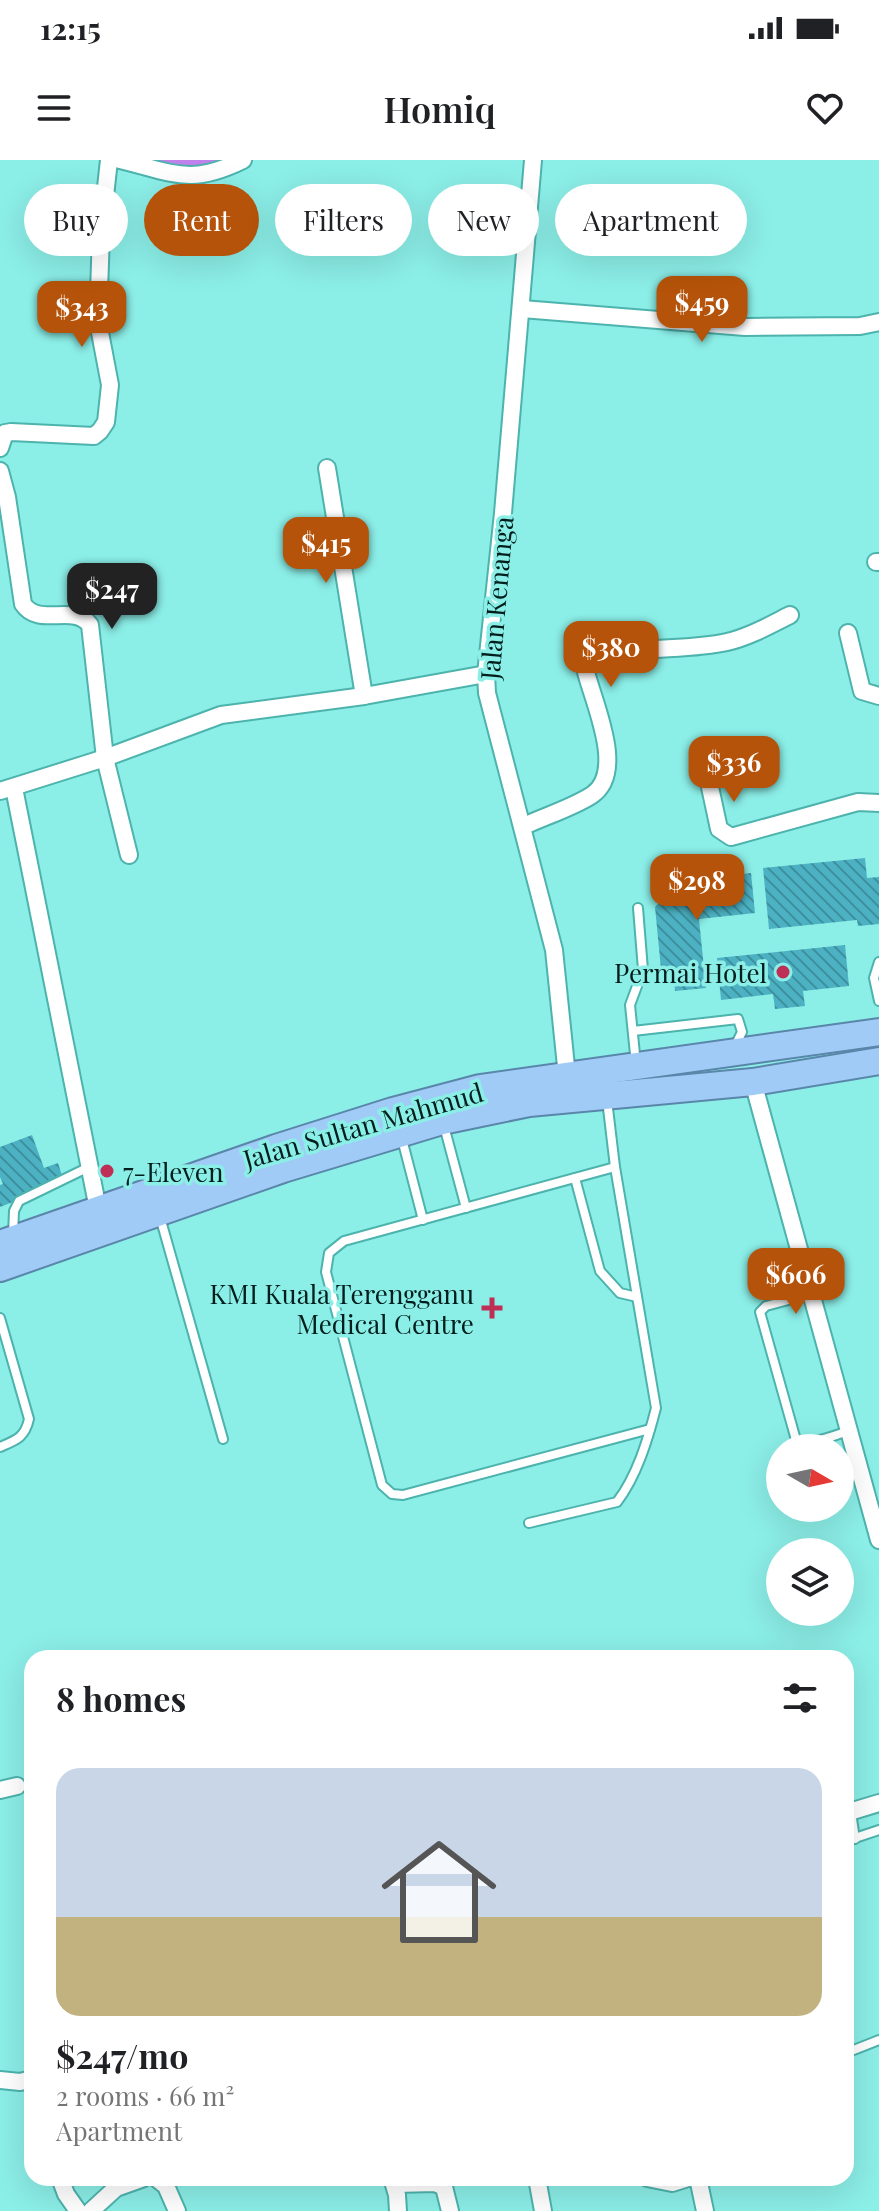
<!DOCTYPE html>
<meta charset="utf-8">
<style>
:root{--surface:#fff;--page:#f6f6f6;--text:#202124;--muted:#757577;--line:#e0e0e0;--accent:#b45309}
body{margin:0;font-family:"Playfair Display",serif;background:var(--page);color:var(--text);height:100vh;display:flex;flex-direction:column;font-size:30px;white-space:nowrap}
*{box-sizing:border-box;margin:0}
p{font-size:26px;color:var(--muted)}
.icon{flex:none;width:44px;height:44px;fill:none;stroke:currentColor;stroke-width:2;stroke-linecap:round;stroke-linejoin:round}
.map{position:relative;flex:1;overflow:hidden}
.drawer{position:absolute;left:24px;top:1490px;width:830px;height:536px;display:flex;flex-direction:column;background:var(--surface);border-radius:24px;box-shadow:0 8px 32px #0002}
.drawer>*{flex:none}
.hud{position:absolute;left:24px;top:24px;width:832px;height:72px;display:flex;gap:16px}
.needle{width:52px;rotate:99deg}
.controls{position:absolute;left:766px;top:1274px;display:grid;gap:16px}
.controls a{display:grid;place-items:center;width:88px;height:88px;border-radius:50%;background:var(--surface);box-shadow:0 8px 32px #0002;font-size:40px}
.price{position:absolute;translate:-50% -68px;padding:0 18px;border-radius:16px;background:var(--accent);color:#fff;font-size:26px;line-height:52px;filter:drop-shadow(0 2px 4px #0008)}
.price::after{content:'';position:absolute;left:50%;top:48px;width:24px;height:18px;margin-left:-12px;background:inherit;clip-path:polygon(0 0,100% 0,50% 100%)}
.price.selected{background:#222;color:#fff}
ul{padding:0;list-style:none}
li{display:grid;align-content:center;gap:16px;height:424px;padding:0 32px}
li+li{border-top:2px solid var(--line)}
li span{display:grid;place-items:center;height:248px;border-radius:24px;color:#555}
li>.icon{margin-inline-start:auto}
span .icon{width:144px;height:144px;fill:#fffc;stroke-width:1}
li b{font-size:34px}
h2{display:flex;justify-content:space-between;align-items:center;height:96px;padding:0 32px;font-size:34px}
.pill{padding:0 28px;border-radius:36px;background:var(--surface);box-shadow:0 8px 32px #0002;font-size:28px;line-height:72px}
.pill.selected{background:var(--accent);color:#fff}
.status{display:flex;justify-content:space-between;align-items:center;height:56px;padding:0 40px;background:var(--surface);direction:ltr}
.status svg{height:22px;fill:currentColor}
header{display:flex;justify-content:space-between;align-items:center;height:104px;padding:0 32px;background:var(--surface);font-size:36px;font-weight:600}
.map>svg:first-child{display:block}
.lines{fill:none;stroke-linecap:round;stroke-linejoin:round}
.river{stroke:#bf81ea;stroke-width:28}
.building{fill:url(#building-back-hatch)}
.service-casing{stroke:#4db3ad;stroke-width:12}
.minor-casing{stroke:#4db3ad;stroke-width:20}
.trunk-casing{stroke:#5986a9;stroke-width:30}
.service{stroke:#fff;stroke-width:8}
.minor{stroke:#fff;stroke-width:16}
.trunk{stroke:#a0cbf7;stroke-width:26}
.poi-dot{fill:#bf2f55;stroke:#8beee7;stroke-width:3}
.labels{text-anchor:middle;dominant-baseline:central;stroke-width:7;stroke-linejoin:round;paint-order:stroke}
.street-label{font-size:26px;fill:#001e1c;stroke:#8beee7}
.poi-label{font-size:26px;fill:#001e1c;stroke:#8beee7;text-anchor:end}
</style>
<div class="status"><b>12:15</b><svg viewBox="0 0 49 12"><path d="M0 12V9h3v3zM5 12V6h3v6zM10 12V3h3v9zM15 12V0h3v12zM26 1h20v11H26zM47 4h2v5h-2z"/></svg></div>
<header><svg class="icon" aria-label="menu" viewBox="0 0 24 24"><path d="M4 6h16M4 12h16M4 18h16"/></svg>Homiq<svg class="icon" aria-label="heart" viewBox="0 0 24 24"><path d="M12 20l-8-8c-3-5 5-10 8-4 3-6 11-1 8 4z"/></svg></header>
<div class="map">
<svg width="879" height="2051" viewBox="0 0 879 2051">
<defs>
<pattern id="building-back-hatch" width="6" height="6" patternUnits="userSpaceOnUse" patternTransform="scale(2)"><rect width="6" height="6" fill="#4cb2c3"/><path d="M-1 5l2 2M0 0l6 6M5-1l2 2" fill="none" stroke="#3d909e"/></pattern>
</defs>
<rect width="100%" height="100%" fill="#8beee7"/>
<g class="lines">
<!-- river -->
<path class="river" d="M161 0C183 6 202 9 224 0"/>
</g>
<!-- building -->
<g class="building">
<polygon points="865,698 867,718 879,717 879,764 858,766 857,760 769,769 763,708"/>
<polygon points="751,713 755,753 699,759 706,828 675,831 673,808 661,809 655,747 681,720"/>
<polygon points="845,785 849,826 803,831 805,846 775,849 773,834 721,840 717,798"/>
<polygon points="32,975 44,1008 58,1003 64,1022 0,1047 0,1025 3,1024 0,1017 0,987"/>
</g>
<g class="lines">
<!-- service casing -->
<g class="service-casing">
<g id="service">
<polyline points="879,802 874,818 879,841"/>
<polyline points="633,871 738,859 742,872 735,886"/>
<polyline points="636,904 630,845 643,810 638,748"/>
<polyline points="444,966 466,1048"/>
<polyline points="402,979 423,1060"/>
<polyline points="615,1007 344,1081 329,1093 326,1112 382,1325 392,1334 403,1335 650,1269"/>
<polyline points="575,1018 600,1111 620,1133 637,1137"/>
<polyline points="160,1057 223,1279"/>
<polyline points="13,1075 14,1051 19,1041 89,1007"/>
<path d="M811 1134 766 1146 760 1152 796 1280C812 1286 834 1275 849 1271"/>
<path d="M0 1158 29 1259C25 1277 17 1280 0 1287"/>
<path d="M529 1363 617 1342C637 1316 648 1279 656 1248L615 1007 607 940"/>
<polyline points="851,1652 855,1679"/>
<polyline points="846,1681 879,1670"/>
<polyline points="846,1893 879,1880"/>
</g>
</g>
<!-- minor casing -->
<g class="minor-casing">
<g id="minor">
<path d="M120 0C174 13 190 26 243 0"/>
<polyline points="533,0 503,353 486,514 487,533 554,790 567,916"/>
<polyline points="522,149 745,167 860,166 879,162"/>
<polyline points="0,288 5,273 11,272 94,276 100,271 106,262 110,225 98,162 101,73 109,0"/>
<polyline points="327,308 364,536"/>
<path d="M0 311 7 337 23 444C39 468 74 443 90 465L105 598 129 695"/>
<polyline points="876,402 879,402"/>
<polyline points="848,473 862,531 879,536"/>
<polyline points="710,627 719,669 731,677 858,642 879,643"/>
<polyline points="14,628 98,1049"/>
<polyline points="0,631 105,598 221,555 364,536 486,514"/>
<path d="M524 666C545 656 572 648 592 635 626 612 594 544 586 512L592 500C634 484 683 492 727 482 749 477 770 465 790 455"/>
<polyline points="753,922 879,1380"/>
<polyline points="0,1630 17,1626"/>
<polyline points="846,1653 879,1643"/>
<polyline points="0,1920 20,1922 32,1919"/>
<polyline points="60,2018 66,2034 78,2051"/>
<polyline points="156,2018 166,2026 177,2051"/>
<polyline points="392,2018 397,2035 398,2051"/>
<polyline points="537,2018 543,2051"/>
<polyline points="647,2018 672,2023 688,2018"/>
<polyline points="698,2018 705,2051"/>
<polyline points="395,2024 435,2023 444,2027 450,2051"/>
<polyline points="91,2051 116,2028 144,2018"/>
</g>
</g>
<!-- trunk casing -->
<g class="trunk-casing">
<g id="trunk">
<polyline points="0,1084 276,988 393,951 480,928 879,872"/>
<polyline points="0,1108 283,1009 442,961 529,943 753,922 879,901"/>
</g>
</g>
<!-- service -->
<use href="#service" class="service"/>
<!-- minor -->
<use href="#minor" class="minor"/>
<!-- trunk -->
<use href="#trunk" class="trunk"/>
</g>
<!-- markers -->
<g class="poi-dot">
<circle cx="783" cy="812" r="8"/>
<circle cx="107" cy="1011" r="8"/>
<path d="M488 1136h8v8h8v8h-8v8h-8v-8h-8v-8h8z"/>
</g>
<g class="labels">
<!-- street labels -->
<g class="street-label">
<text transform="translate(496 438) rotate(-85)">Jalan Kenanga</text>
<text transform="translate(363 965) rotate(-16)">Jalan Sultan Mahmud</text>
</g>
<!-- poi labels -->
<g class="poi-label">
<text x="767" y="812">Permai Hotel</text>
<text x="123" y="1011" text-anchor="start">7-Eleven</text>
<text x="474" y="1133">KMI Kuala Terengganu<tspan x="474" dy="30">Medical Centre</tspan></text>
</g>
</g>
</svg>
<div class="controls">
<a><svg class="needle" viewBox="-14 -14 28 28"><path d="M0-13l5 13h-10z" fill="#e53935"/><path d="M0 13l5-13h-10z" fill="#757577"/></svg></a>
<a><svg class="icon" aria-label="layers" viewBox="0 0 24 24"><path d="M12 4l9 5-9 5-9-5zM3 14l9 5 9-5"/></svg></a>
</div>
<b class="price" style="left:702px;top:184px">$459</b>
<b class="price" style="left:82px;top:189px">$343</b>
<b class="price" style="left:326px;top:425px">$415</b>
<b class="price selected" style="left:112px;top:471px">$247</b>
<b class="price" style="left:611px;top:529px">$380</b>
<b class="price" style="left:734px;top:644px">$336</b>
<b class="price" style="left:697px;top:762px">$298</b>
<b class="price" style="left:796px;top:1156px">$606</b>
<div class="hud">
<a class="pill">Buy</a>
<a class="pill selected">Rent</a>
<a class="pill">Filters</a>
<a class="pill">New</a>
<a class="pill">Apartment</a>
</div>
<section class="drawer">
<h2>8 homes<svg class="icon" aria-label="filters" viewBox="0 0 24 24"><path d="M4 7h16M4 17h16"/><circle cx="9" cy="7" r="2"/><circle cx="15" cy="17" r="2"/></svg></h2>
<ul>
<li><span style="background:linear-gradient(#c9d6e8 60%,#c2b280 0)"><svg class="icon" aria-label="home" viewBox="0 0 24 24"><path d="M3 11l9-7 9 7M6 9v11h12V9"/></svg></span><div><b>$247/mo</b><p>2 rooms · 66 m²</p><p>Apartment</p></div></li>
</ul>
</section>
</div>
